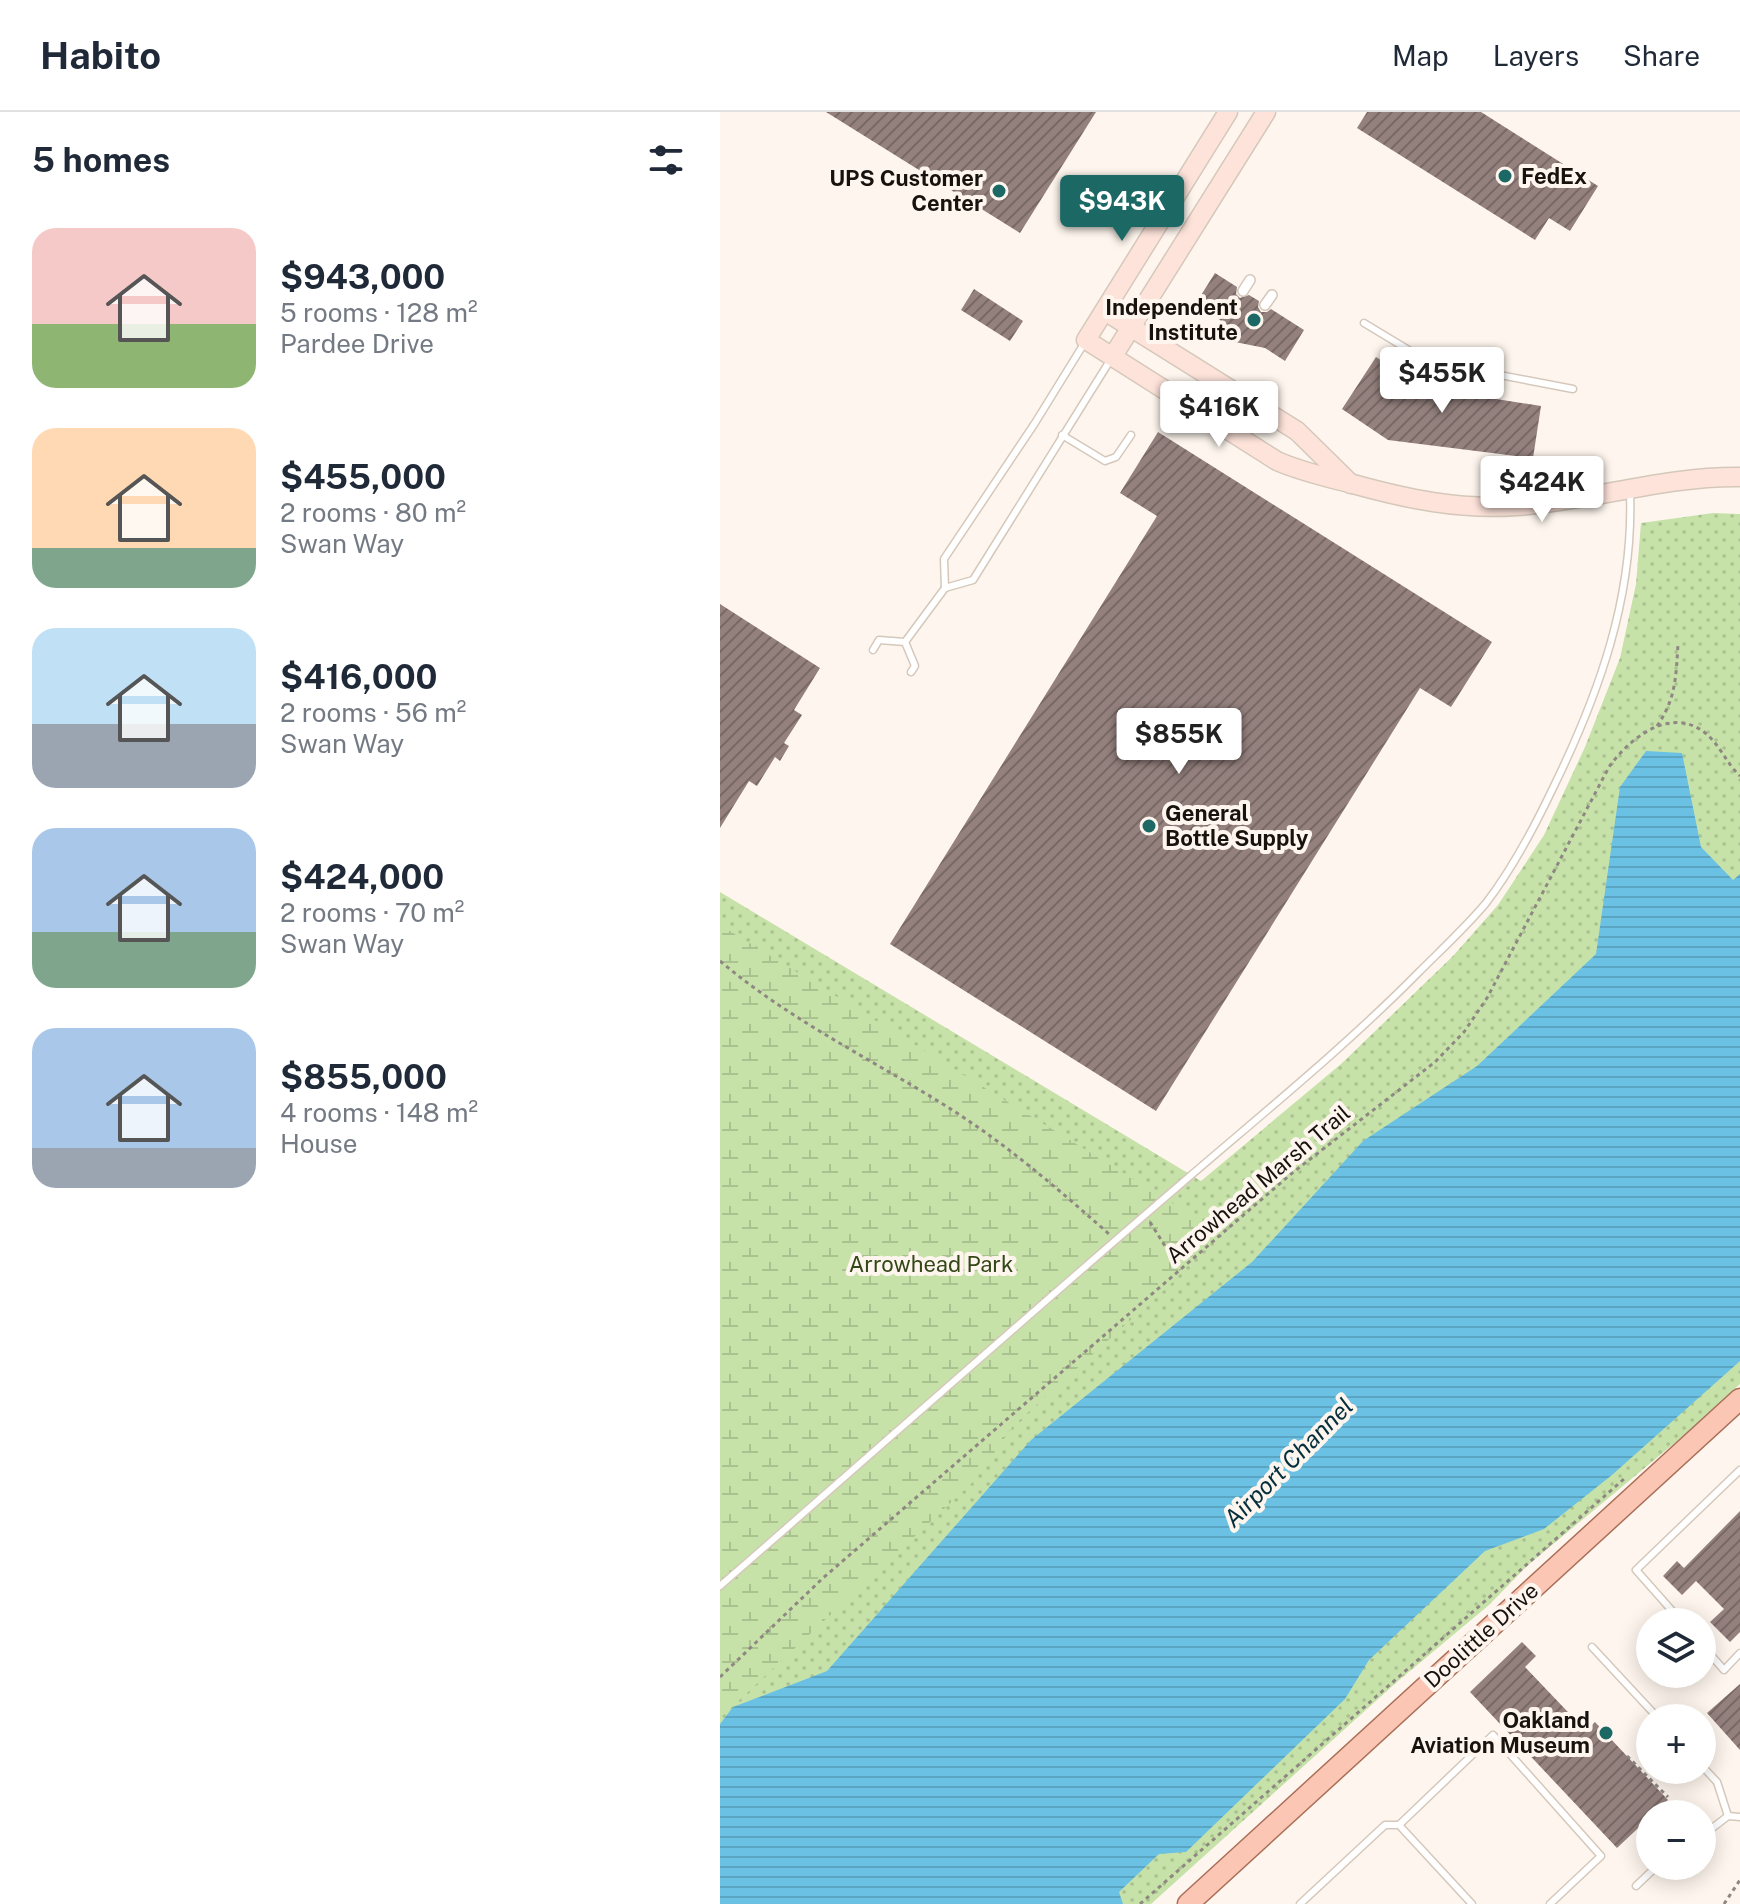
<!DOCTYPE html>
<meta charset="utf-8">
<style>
:root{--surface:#fff;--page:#f6f6f7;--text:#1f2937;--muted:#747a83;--line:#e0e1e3;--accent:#1b6865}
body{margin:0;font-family:"Public Sans",sans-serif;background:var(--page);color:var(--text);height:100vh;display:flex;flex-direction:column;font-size:30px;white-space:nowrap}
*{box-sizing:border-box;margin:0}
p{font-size:26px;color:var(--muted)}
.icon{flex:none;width:44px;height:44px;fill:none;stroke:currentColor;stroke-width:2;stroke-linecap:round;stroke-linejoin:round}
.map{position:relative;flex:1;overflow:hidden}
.sheet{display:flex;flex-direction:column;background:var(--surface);width:720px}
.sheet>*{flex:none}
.tools{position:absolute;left:916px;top:1496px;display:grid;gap:16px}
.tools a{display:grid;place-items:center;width:80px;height:80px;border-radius:50%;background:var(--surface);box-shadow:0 4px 20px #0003;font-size:40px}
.price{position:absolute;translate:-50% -68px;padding:0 18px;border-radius:8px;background:#fff;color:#222;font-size:26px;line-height:52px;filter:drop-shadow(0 2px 4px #0008)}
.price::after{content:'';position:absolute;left:50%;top:48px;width:24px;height:18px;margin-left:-12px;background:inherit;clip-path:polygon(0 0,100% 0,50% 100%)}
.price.selected{background:var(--accent);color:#fff}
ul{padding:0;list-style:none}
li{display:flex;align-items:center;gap:24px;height:200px;padding:0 32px}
li span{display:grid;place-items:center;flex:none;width:224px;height:160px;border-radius:24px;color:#555}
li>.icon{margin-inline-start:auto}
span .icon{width:96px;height:96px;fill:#fffc;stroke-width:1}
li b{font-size:34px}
h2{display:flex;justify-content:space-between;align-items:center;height:96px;padding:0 32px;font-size:34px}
header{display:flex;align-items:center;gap:48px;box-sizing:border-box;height:112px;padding:0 40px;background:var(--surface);border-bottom:2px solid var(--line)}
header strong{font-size:38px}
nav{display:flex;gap:44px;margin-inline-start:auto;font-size:28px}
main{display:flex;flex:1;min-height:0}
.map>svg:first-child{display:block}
.green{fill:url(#green-dots)}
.wetland{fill:url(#wetland-marsh)}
.water{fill:url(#water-rules)}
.building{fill:url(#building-hatch)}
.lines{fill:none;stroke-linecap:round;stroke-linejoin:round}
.service-casing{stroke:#d5c8bb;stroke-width:9}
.pedestrian-casing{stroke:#d5c8bb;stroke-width:12}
.secondary-casing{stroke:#d5c8bb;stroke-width:21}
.primary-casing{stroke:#aa6f59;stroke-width:23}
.path{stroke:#8f8882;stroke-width:3;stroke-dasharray:4 4;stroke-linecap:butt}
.service{stroke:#fff;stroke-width:6}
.pedestrian{stroke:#fff;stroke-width:9}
.secondary{stroke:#fde3da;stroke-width:18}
.primary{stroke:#fbc7b4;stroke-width:20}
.poi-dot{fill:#1b6865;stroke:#fef6ee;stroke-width:3}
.labels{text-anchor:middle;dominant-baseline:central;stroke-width:8;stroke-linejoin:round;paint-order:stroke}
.poi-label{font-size:22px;font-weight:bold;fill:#17120e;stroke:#fef6ee;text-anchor:end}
.street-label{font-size:22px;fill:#17120e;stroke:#fef6ee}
.park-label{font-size:22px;fill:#324616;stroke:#fef6ee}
.water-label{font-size:24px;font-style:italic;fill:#052f3d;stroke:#fef6ee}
</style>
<header>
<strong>Habito</strong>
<nav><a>Map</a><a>Layers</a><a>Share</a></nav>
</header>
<main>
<section class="sheet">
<h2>5 homes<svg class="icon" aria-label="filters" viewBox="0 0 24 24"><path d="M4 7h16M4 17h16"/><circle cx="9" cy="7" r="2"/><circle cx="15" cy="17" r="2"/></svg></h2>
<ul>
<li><span style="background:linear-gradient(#f6c9c9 60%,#8fb573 0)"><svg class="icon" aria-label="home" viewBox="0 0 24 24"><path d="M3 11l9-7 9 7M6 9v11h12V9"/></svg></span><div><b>$943,000</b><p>5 rooms · 128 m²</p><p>Pardee Drive</p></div></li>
<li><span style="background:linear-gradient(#ffd9b3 75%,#7fa58c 0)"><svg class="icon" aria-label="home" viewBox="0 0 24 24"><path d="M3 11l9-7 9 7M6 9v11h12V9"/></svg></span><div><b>$455,000</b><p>2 rooms · 80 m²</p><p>Swan Way</p></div></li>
<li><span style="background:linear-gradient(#bfe0f5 60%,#9aa5b1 0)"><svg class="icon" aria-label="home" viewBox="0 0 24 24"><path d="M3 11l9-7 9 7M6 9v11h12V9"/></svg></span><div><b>$416,000</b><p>2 rooms · 56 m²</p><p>Swan Way</p></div></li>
<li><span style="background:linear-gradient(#a9c7e8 65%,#7fa58c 0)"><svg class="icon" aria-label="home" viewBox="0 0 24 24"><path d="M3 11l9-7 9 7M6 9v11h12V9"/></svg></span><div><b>$424,000</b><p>2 rooms · 70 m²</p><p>Swan Way</p></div></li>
<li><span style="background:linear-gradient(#a9c7e8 75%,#9aa5b1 0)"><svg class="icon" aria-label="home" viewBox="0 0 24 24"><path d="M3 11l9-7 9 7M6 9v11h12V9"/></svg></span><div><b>$855,000</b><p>4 rooms · 148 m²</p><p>House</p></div></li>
</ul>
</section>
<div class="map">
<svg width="1020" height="1792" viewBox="0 0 1020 1792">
<defs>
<pattern id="green-dots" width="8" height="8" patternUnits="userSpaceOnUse" patternTransform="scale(2)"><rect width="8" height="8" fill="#c7e2a9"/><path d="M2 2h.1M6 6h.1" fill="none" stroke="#aac190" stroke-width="1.8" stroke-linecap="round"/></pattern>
<pattern id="wetland-marsh" width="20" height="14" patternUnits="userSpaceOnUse" patternTransform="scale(2)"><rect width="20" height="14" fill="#c7e2a9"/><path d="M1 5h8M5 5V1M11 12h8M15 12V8" fill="none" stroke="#aac190"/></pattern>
<pattern id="water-rules" width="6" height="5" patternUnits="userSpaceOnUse" patternTransform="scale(2)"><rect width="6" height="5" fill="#6ac1e3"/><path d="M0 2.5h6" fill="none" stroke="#5ba5c2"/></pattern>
<pattern id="building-hatch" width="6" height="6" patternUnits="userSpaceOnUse" patternTransform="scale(2)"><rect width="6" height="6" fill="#94817e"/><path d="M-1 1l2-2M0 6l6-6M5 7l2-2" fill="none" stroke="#786866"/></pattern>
</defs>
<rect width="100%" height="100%" fill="#fef6ee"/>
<!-- green -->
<polygon class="green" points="993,401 1020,402 1020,1272 963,1324 808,1453 769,1493 678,1569 431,1792 0,1792 0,780 481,1069 621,952 733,844 778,793 824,723 865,635 900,546 916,472 921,411"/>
<!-- wetland -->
<polygon class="wetland" points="0,813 493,1116 454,1169 293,1314 255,1368 0,1606"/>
<!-- water -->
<polygon class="water" points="926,639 962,641 981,735 1013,768 1020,762 1020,1249 892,1363 824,1417 765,1439 649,1548 625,1587 466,1740 439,1742 399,1780 403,1792 0,1792 0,1612 13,1595 107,1559 311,1328 532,1150 643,1029 757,954 876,842 900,675"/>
<!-- building -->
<g class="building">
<polygon points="106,0 376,0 300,121"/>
<polygon points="647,0 761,0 878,74 850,119 829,106 815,128 637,16"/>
<polygon points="495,161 517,175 516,182 520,186 529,183 539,189 538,195 541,200 547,200 551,197 584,218 565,249 545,236 515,230 493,198 478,188"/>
<polygon points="254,177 303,209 290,229 241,198"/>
<polygon points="656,245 701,275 821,294 813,346 668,328 622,297"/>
<polygon points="438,320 772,530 731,595 700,576 436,999 170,832 437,404 400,381"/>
<polygon points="0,492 100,556 74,598 82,603 64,631 69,634 60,649 55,645 37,674 29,669 0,716"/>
<polygon points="1020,1399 1020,1520 1010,1530 990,1510 1004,1497 976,1469 962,1483 943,1464 957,1449 964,1456"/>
<polygon points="802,1530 816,1544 805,1555 866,1619 875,1610 948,1688 897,1736 750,1580"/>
<polygon points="1020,1572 1020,1638 987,1601"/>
</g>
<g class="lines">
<!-- service casing -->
<g class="service-casing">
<g id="service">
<polyline points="644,211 707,249 853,277"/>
<polyline points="365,230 315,311 224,447 225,476 253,468 391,247"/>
<polyline points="342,323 385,349 396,345 411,323"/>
<polyline points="185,530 225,476"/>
<polyline points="153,538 159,528 185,530 195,554 191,560"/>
<path d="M0 1474C154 1340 307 1204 462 1071 542 1002 625 935 699 860 722 837 746 815 766 791 793 756 814 716 833 676 879 582 914 485 910 380"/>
<polyline points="962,1510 916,1458 1020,1358"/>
<polyline points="982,1533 1004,1558 1020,1541"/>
<polyline points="872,1535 938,1606"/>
<polyline points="982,1654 997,1670 1008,1704"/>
<polyline points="1008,1704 1020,1705"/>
<polyline points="679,1713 752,1792"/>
<polyline points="982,1724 1008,1704"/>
<polyline points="916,1774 937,1754"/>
<polyline points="580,1792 665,1713 679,1713 773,1623 881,1744 830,1792"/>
</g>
</g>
<!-- pedestrian casing -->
<g class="pedestrian-casing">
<g id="pedestrian">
<polyline points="523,179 530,168"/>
<polyline points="545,193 552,183"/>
</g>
</g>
<!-- secondary casing -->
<g class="secondary-casing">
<g id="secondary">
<path d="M508 0 366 228 557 349C582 360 606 365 633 372 687 387 739 398 796 394 872 389 943 364 1020 365"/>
<polyline points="385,199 577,319 631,372"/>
<polyline points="393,244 546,0"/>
</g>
</g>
<!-- primary casing -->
<g class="primary-casing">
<polyline id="primary" points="468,1792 1020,1287"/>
</g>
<!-- path -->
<g class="path">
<path d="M937 614C956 587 956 564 958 532"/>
<path d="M0 849C70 908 149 946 226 994 285 1031 337 1076 389 1122"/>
<polyline points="430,1110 460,1158"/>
<path d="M0 1565 103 1466 571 1062 715 950 744 920 767 886 889 655C909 627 949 594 984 620 999 631 1006 651 1020 664"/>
<polyline points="907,1644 948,1685"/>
<polyline points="920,1714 930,1724"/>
<polyline points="420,1792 904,1367"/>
<polyline points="1004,1792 1020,1768"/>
</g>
<!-- service -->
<use href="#service" class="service"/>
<!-- pedestrian -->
<use href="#pedestrian" class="pedestrian"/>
<!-- secondary -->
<use href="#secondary" class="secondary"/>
<!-- primary -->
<use href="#primary" class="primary"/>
</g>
<!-- markers -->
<g class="poi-dot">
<circle cx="785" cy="64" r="8"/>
<circle cx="279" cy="79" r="8"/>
<circle cx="534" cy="208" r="8"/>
<circle cx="429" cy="714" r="8"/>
<circle cx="886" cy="1621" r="8"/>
</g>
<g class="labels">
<!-- poi labels -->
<g class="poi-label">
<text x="801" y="64" text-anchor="start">FedEx</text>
<text x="263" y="66">UPS Customer<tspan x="263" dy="25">Center</tspan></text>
<text x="518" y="195">Independent<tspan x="518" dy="25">Institute</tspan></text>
<text x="445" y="701" text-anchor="start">General<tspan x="445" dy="25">Bottle Supply</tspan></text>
<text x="870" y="1608">Oakland<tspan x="870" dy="25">Aviation Museum</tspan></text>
</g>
<!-- street labels -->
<g class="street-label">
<text transform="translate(538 1072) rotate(-40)">Arrowhead Marsh Trail</text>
<text transform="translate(761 1523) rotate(-42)">Doolittle Drive</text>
</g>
<!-- park labels -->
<g class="park-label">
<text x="211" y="1152">Arrowhead Park</text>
</g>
<!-- water labels -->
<g class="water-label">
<text transform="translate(568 1350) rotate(-45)">Airport Channel</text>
</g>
</g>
</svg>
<div class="tools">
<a><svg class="icon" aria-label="layers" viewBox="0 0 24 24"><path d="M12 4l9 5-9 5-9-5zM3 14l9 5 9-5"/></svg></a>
<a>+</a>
<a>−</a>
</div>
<b class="price selected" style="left:402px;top:131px">$943K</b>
<b class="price" style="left:722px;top:303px">$455K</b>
<b class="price" style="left:499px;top:337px">$416K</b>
<b class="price" style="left:822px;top:412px">$424K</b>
<b class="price" style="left:459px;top:664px">$855K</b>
</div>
</main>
